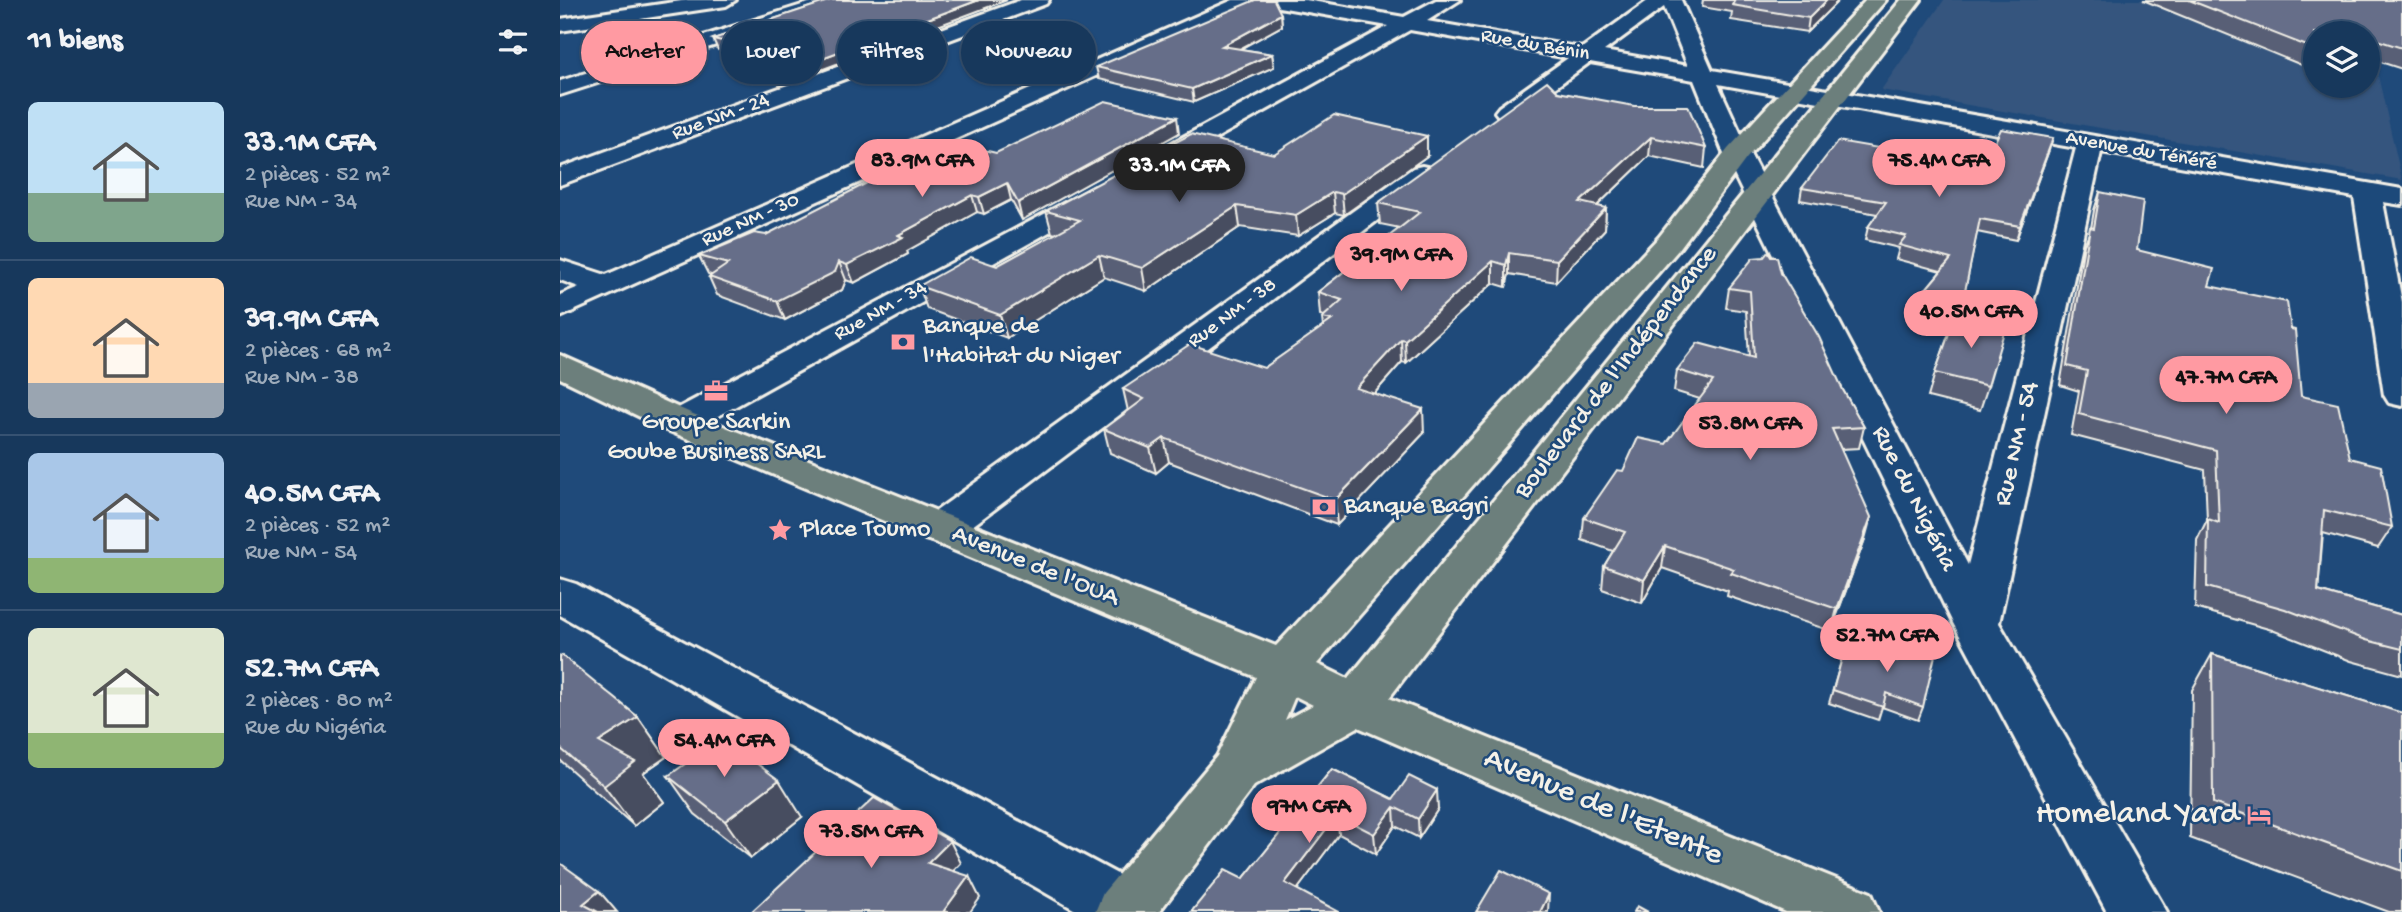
<!DOCTYPE html>
<html lang="fr">
<meta charset="utf-8">
<style>
:root{--surface:#17385c;--page:#244365;--text:#f1f3f6;--muted:#9eacbb;--line:#365272;--accent:#ff9aa2}
body{margin:0;font-family:"Gochi Hand",sans-serif;background:var(--page);color:var(--text);height:100vh;display:flex;flex-direction:column;font-size:26px;white-space:nowrap}
*{box-sizing:border-box;margin:0}
p{font-size:23px;color:var(--muted)}
.icon{flex:none;width:38px;height:38px;fill:none;stroke:currentColor;stroke-width:2;stroke-linecap:round;stroke-linejoin:round}
.map{position:relative;flex:1;overflow:hidden}
.drawer{display:flex;flex-direction:column;background:var(--surface);width:560px}
.drawer>*{flex:none}
.guide{position:absolute;left:21px;top:21px;width:665px;height:63px;display:flex;gap:14px}
.buttons{position:absolute;left:1743px;top:21px;display:grid;gap:14px}
.buttons a{display:grid;place-items:center;width:77px;height:77px;border-radius:50%;background:var(--surface);box-shadow:0 2px 5px #0004,0 0 0 2px var(--line);font-size:35px}
.price{position:absolute;translate:-50% -60px;padding:0 16px;border-radius:24px;background:var(--accent);color:#111;font-size:23px;line-height:46px;filter:drop-shadow(0 2px 4px #0008)}
.price::after{content:'';position:absolute;left:50%;top:42px;width:21px;height:16px;margin-left:-10px;background:inherit;clip-path:polygon(0 0,100% 0,50% 100%)}
.price.current{background:#222;color:#fff}
ul{padding:0;list-style:none}
li{display:flex;align-items:center;gap:21px;height:175px;padding:0 28px}
li+li{border-top:2px solid var(--line)}
li span{display:grid;place-items:center;flex:none;width:196px;height:140px;border-radius:10px;color:#555}
li>.icon{margin-inline-start:auto}
span .icon{width:84px;height:84px;fill:#fffc;stroke-width:1}
li b{font-size:30px}
h2{display:flex;justify-content:space-between;align-items:center;height:84px;padding:0 28px;font-size:30px}
.pill{padding:0 24px;border-radius:32px;background:var(--surface);box-shadow:0 2px 5px #0004,0 0 0 2px var(--line);font-size:24px;line-height:63px}
.pill.current{background:var(--accent);color:#111}
main{display:flex;flex:1;min-height:0}
.map>svg:first-child{display:block}
.built{fill:#34557e}
.lines{fill:none;stroke-linecap:round;stroke-linejoin:round}
.minor-casing{stroke:#f4f1e8;stroke-width:6}
.major-casing{stroke:#f4f1e8;stroke-width:6}
.minor{fill:#1f4a7a;fill-rule:evenodd}
.major{fill:#6c7f7c;fill-rule:evenodd}
.wall{fill:#585f76;stroke:#f4f1e8;stroke-width:2}
.shaded-wall{fill:#474d60;stroke:#f4f1e8;stroke-width:2}
.building{fill:#666e89;stroke:#f4f1e8;stroke-width:2}
.labels{text-anchor:middle;dominant-baseline:central;stroke-width:5;stroke-linejoin:round;paint-order:stroke}
.far-street-label{font-size:21px;fill:#f4f1e8;stroke:#1f4a7a}
.poi-label{font-size:26px;fill:#f4f1e8;stroke:#1f4a7a;text-anchor:start}
.street-label{font-size:26px;fill:#f4f1e8;stroke:#1f4a7a}
.near-street-label{font-size:32px;fill:#f4f1e8;stroke:#1f4a7a}
.near-poi-label{font-size:32px;fill:#f4f1e8;stroke:#1f4a7a;text-anchor:end}
</style>
<main>
<section class="drawer">
<h2>11 biens<svg class="icon" aria-label="filters" viewBox="0 0 24 24"><path d="M4 7h16M4 17h16"/><circle cx="9" cy="7" r="2"/><circle cx="15" cy="17" r="2"/></svg></h2>
<ul>
<li><span style="background:linear-gradient(#bfe0f5 65%,#7fa58c 0)"><svg class="icon" aria-label="home" viewBox="0 0 24 24"><path d="M3 11l9-7 9 7M6 9v11h12V9"/></svg></span><div><b>33.1M CFA</b><p>2 pièces · 52 m²</p><p>Rue NM - 34</p></div></li>
<li><span style="background:linear-gradient(#ffd9b3 75%,#9aa5b1 0)"><svg class="icon" aria-label="home" viewBox="0 0 24 24"><path d="M3 11l9-7 9 7M6 9v11h12V9"/></svg></span><div><b>39.9M CFA</b><p>2 pièces · 68 m²</p><p>Rue NM - 38</p></div></li>
<li><span style="background:linear-gradient(#a9c7e8 75%,#8fb573 0)"><svg class="icon" aria-label="home" viewBox="0 0 24 24"><path d="M3 11l9-7 9 7M6 9v11h12V9"/></svg></span><div><b>40.5M CFA</b><p>2 pièces · 52 m²</p><p>Rue NM - 54</p></div></li>
<li><span style="background:linear-gradient(#dfe7d0 75%,#8fb573 0)"><svg class="icon" aria-label="home" viewBox="0 0 24 24"><path d="M3 11l9-7 9 7M6 9v11h12V9"/></svg></span><div><b>52.7M CFA</b><p>2 pièces · 80 m²</p><p>Rue du Nigéria</p></div></li>
</ul>
</section>
<div class="map">
<svg width="1842" height="912" viewBox="0 0 1842 912">
<rect width="100%" height="100%" fill="#1f4a7a"/>
<filter id="ink" filterUnits="userSpaceOnUse"><feTurbulence type="fractalNoise" baseFrequency=".0143" numOctaves="2"/><feDisplacementMap in="SourceGraphic" scale="14" xChannelSelector="R" yChannelSelector="G"/><feConvolveMatrix kernelMatrix="1 2 1 2 8 2 1 2 1" color-interpolation-filters="sRGB"/></filter>
<g filter="url(#ink)">
<!-- built -->
<polygon class="built" points="1384,0 1692,0 1755,34 1755,86 1808,86 1808,63 1816,67 1842,180 1321,90"/>
<g class="lines">
<!-- minor casing -->
<g class="minor-casing">
<g id="minor">
<polygon points="128,0 176,0 166,6 0,31 0,19"/>
<polygon points="258,0 288,0 285,4 0,95 0,81"/>
<polygon points="461,0 489,0 486,4 0,185 0,168"/>
<polygon points="673,0 699,0 696,4 0,317 0,295 19,287 0,280 0,260 46,275"/>
<path d="M703 0H746L844 17 876 0H900L867 21 1022 48 1089 0H1121L1152 70 1842 189V205L1823 202 1842 302V406L1829 403 1824 395 1794 197 1541 152 1439 623 1607 912H1547L1393 623 1164 154 1134 80 1030 62 955 117H939L935 112 939 107 1008 58 850 30 606 166H588L584 161 588 156 828 26 713 6ZM1104 7 1128 66 1044 51ZM1158 84 1516 148 1408 565 1190 154Z"/>
<polygon points="862,166 871,168 875,174 871,180 395,539 380,543 365,539 359,529 365,519 853,168"/>
<polygon points="535,187 545,189 549,195 545,201 133,430 120,433 107,430 101,422 107,414"/>
<polygon points="0,579 16,584 587,890 595,912 519,912 0,615"/>
</g>
</g>
<!-- major casing -->
<g class="major-casing">
<path id="major" d="M1306 0H1326L1186 159 1119 249 757 664 788 679 1341 0H1361L829 698 1311 893 1319 912H1226L798 727 694 786 599 912H535L543 893 657 756 696 677 107 430 0 378V355L133 414 716 646 1099 237 1168 149ZM735 696 753 705 725 720Z"/>
</g>
<!-- minor -->
<use href="#minor" class="minor"/>
<!-- major -->
<use href="#major" class="major"/>
</g>
<!-- wall -->
<g class="wall">
<polygon points="271,0 258,71 158,50 153,39"/>
<polygon points="1143,0 1279,0 1247,32 1171,20 1172,12 1142,7"/>
<polygon points="1583,0 1842,0 1842,69 1808,58 1808,33 1755,65 1744,66"/>
<polygon points="721,14 722,26 680,49 712,54 714,67 634,102 539,79 536,67"/>
<polygon points="998,92 1146,148 1144,168 1089,156 1037,206 1046,208 1045,229 996,282 949,274 946,287 933,283 846,363 842,362 814,394 864,433 777,525 609,462 596,473 550,453 544,429 568,411 563,389 704,368 763,327 762,318 764,316 760,315 758,292 840,228 820,224 818,203"/>
<polygon points="619,133 462,220 451,200 424,214 417,212 347,251 348,254 294,283 286,280 282,290 225,320 157,295 149,277 151,275 148,274 139,256 206,235 378,152 436,153"/>
<polygon points="1489,150 1456,240 1417,232 1400,315 1428,386 1420,410 1368,397 1375,373 1391,327 1352,315 1356,301 1381,271 1336,259 1339,248 1305,240 1308,227 1317,214 1240,200 1242,188 1423,166"/>
<polygon points="714,154 867,156 784,215 775,213 738,236 680,227 586,291 544,277 447,338 367,309 359,286 437,266 496,234 492,233 486,211"/>
<polygon points="1540,192 1577,250 1649,286 1741,396 1790,458 1832,527 1818,548 1763,533 1758,591 1842,615 1842,675 1791,661 1712,630 1635,608 1637,540 1647,520 1645,470 1511,435 1519,391 1500,385 1524,245 1531,228 1534,210"/>
<polygon points="1221,273 1283,390 1304,427 1299,448 1281,449 1305,539 1271,631 1167,596 1168,591 1102,568 1082,603 1042,589 1044,566 1053,551 1022,540 1024,518 1063,471 1106,444 1140,399 1114,391 1117,370 1189,357 1186,311 1166,308 1169,288"/>
<polygon points="1286,644 1363,707 1358,720 1322,707 1318,720 1269,703"/>
<polygon points="1652,654 1842,713 1842,912 1829,912 1630,838 1632,690"/>
<polygon points="0,656 78,717 106,757 83,773 104,802 74,826 0,760"/>
<polygon points="772,769 833,799 878,809 859,838 835,826 816,854 779,834 737,890 683,879"/>
<polygon points="108,776 242,817 191,858 135,814"/>
</g>
<!-- shaded-wall -->
<g class="shaded-wall">
<polygon points="419,0 447,0 258,71 254,61"/>
<polygon points="1267,0 1279,0 1247,32 1249,18"/>
<polygon points="721,14 722,26 663,58 662,46"/>
<polygon points="1817,40 1809,58 1808,58 1808,42"/>
<polygon points="1752,48 1755,48 1755,65 1744,66"/>
<polygon points="712,54 714,67 634,102 632,89"/>
<polygon points="617,117 619,133 462,220 458,203"/>
<polygon points="867,136 867,156 784,215 782,194"/>
<polygon points="1091,137 1089,156 1019,223 1020,202"/>
<polygon points="1493,138 1489,150 1456,240 1460,226"/>
<polygon points="447,183 451,200 424,214 419,197"/>
<polygon points="773,192 775,213 738,236 736,215"/>
<polygon points="412,195 417,212 347,251 348,254 294,283 287,265 338,235"/>
<polygon points="677,206 680,227 586,291 582,268"/>
<polygon points="1046,208 1045,229 996,282 997,260"/>
<polygon points="949,253 949,274 946,287 946,265"/>
<polygon points="539,255 544,277 447,338 440,315"/>
<polygon points="933,261 933,283 846,363 845,340"/>
<polygon points="279,262 286,280 282,290 225,320 217,301"/>
<polygon points="841,339 842,362 798,412 796,388"/>
<polygon points="863,409 864,433 777,525 775,500"/>
<polygon points="604,438 609,462 596,473 590,448"/>
<polygon points="1311,517 1305,539 1271,631 1277,609"/>
<polygon points="1105,546 1102,568 1082,603 1084,580"/>
<polygon points="78,717 106,757 83,773 104,802 74,826 44,786 39,742"/>
<polygon points="219,780 242,817 191,858 165,821"/>
<polygon points="877,790 878,809 859,838 858,819"/>
<polygon points="834,807 835,826 816,854 814,834"/>
<polygon points="777,815 779,834 728,902 725,883"/>
<polygon points="390,841 401,863 380,885 368,863"/>
<polygon points="409,876 420,898 410,912 383,912"/>
<polygon points="39,891 57,912 30,912 23,904"/>
<polygon points="989,894 988,912 980,912"/>
</g>
<!-- building -->
<g class="building">
<polygon points="271,0 419,0 254,61 153,39"/>
<polygon points="695,0 714,0 721,14 662,46 712,54 632,89 536,67"/>
<polygon points="1175,0 1267,0 1249,18 1172,5"/>
<polygon points="1629,0 1842,0 1842,48 1817,40 1808,42 1808,33 1755,33 1755,48 1752,48"/>
<polygon points="987,81 998,92 1074,106 1128,106 1146,148 1091,137 1020,202 1046,208 997,260 949,253 946,265 933,261 845,340 841,339 796,388 863,409 775,500 604,438 590,448 544,429 584,399 563,389 630,344 704,368 772,320 762,318 782,300 758,292 860,212 818,203"/>
<polygon points="545,101 617,117 458,203 447,183 419,197 412,195 338,235 343,237 287,265 279,262 275,272 217,301 149,277 168,264 139,256 194,233 206,235 371,150 378,152 395,143 436,153"/>
<polygon points="774,115 867,136 782,194 773,192 736,215 677,206 582,268 539,255 440,315 359,286 411,257 437,266 520,220 486,211 631,134 714,154"/>
<polygon points="1441,129 1493,138 1460,226 1420,219 1400,315 1356,301 1391,259 1339,245 1346,236 1308,227 1326,202 1242,188 1278,141 1423,166"/>
<polygon points="1540,192 1583,201 1577,250 1654,269 1649,286 1727,302 1731,329 1735,330 1741,396 1778,404 1790,458 1821,466 1832,527 1764,510 1758,591 1842,615 1842,649 1806,640 1725,609 1647,587 1648,519 1659,523 1656,450 1519,414 1527,371 1507,366 1530,227 1534,228"/>
<polygon points="1208,252 1211,257 1217,257 1221,273 1259,337 1283,390 1304,427 1272,429 1311,517 1277,609 1171,573 1174,569 1105,546 1084,580 1044,566 1065,532 1024,518 1057,470 1063,471 1078,438 1106,444 1153,381 1117,370 1138,343 1194,358 1190,291 1169,288 1193,258 1204,257"/>
<polygon points="1396,314 1446,325 1428,386 1375,373"/>
<polygon points="1348,638 1377,647 1363,707 1326,693 1323,707 1273,690 1286,644 1337,661"/>
<polygon points="1652,654 1842,713 1842,871 1653,803"/>
<polygon points="2,655 78,717 39,742 75,762 44,786 0,748 0,656"/>
<polygon points="162,738 219,780 165,821 108,776"/>
<polygon points="772,769 833,799 849,776 877,790 858,819 834,807 814,834 777,815 725,883 779,912 631,912 665,870 683,879"/>
<polygon points="314,798 390,841 368,863 409,876 383,912 191,912"/>
<polygon points="0,863 39,891 23,904 38,912 0,912"/>
<polygon points="941,870 989,894 980,912 916,912"/>
<polygon points="1077,906 1088,912 1074,912"/>
</g>
</g>
<!-- icons -->
<defs>
<g id="bank-bare" transform="scale(1.89)"><path d="M-6-4H6V4H-6ZM0-2.3a2.3 2.3 0 1 0 0 4.6a2.3 2.3 0 1 0 0-4.6Z" fill="#ff9aa2" stroke="#1f4a7a" stroke-width="2.5" paint-order="stroke"/></g>
<g id="office-bare" transform="scale(1.89)"><path d="M-6-3h4V-5.5h4V-3h4V5H-6ZM-1-4.5V-3h2v-1.5ZM-6 0V1H6V0Z" fill="#ff9aa2" stroke="#1f4a7a" stroke-width="2.5" paint-order="stroke"/></g>
<g id="sight-bare" transform="scale(1.89)"><path d="M0-6L1.8-2.2L6-1.7L2.9 1.2L3.7 5.4L0 3.3L-3.7 5.4L-2.9 1.2L-6-1.7L-1.8-2.2Z" fill="#ff9aa2" stroke="#1f4a7a" stroke-width="2.5" paint-order="stroke"/></g>
<g id="hotel-bare" transform="scale(1.89)"><path d="M-6-4.5h1.5V1H6V5H4.5V3h-9V5H-6ZM-4 0a1.8 1.8 0 1 1 3.6 0ZM.5 0V-2.5h3Q6-2.5 6 0Z" fill="#ff9aa2" stroke="#1f4a7a" stroke-width="2.5" paint-order="stroke"/></g>
</defs>
<g fill-rule="evenodd">
<use href="#bank-bare" x="343" y="342"/>
<use href="#office-bare" x="156" y="391"/>
<use href="#bank-bare" x="764" y="507"/>
<use href="#sight-bare" x="220" y="530"/>
<use href="#hotel-bare" x="1699" y="815"/>
</g>
<g class="labels">
<!-- far-street labels -->
<g class="far-street-label">
<text transform="translate(975 46) rotate(10)">Rue du Bénin</text>
<text transform="translate(161 118) rotate(-20)">Rue NM - 24</text>
<text transform="translate(1581 152) rotate(10)">Avenue du Ténéré</text>
<text transform="translate(191 221) rotate(-24)">Rue NM - 30</text>
<text transform="translate(321 312) rotate(-29)">Rue NM - 34</text>
<text transform="translate(673 314) rotate(-36)">Rue NM - 38</text>
</g>
<!-- poi labels -->
<g class="poi-label">
<text x="363" y="327">Banque de<tspan x="363" dy="30">l'Habitat du Niger</tspan></text>
<text x="156" y="423" text-anchor="middle">Groupe Sarkin<tspan x="156" dy="30">Goube Business SARL</tspan></text>
<text x="784" y="507">Banque Bagri</text>
<text x="240" y="530">Place Toumo</text>
</g>
<!-- street labels -->
<g class="street-label">
<text transform="translate(1057 373) rotate(-52)">Boulevard de l'Indépendance</text>
<text transform="translate(1458 444) rotate(-77)">Rue NM - 54</text>
<text transform="translate(1353 499) rotate(63)">Rue du Nigéria</text>
<text transform="translate(475 567) rotate(22)">Avenue de l'OUA</text>
</g>
<!-- near-street labels -->
<g class="near-street-label">
<text transform="translate(1043 808) rotate(23)">Avenue de l'Etente</text>
</g>
<!-- near-poi labels -->
<g class="near-poi-label">
<text x="1679" y="815">Homeland Yard</text>
</g>
</g>
</svg>
<div class="buttons">
<a><svg class="icon" aria-label="layers" viewBox="0 0 24 24"><path d="M12 4l9 5-9 5-9-5zM3 14l9 5 9-5"/></svg></a>
</div>
<b class="price" style="left:362px;top:199px">83.9M CFA</b>
<b class="price" style="left:1379px;top:199px">75.4M CFA</b>
<b class="price current" style="left:619px;top:204px">33.1M CFA</b>
<b class="price" style="left:841px;top:293px">39.9M CFA</b>
<b class="price" style="left:1411px;top:350px">40.5M CFA</b>
<b class="price" style="left:1666px;top:416px">47.7M CFA</b>
<b class="price" style="left:1190px;top:462px">53.8M CFA</b>
<b class="price" style="left:1327px;top:674px">52.7M CFA</b>
<b class="price" style="left:164px;top:779px">54.4M CFA</b>
<b class="price" style="left:749px;top:845px">97M CFA</b>
<b class="price" style="left:311px;top:870px">73.5M CFA</b>
<div class="guide">
<a class="pill current">Acheter</a>
<a class="pill">Louer</a>
<a class="pill">Filtres</a>
<a class="pill">Nouveau</a>
</div>
</div>
</main>
